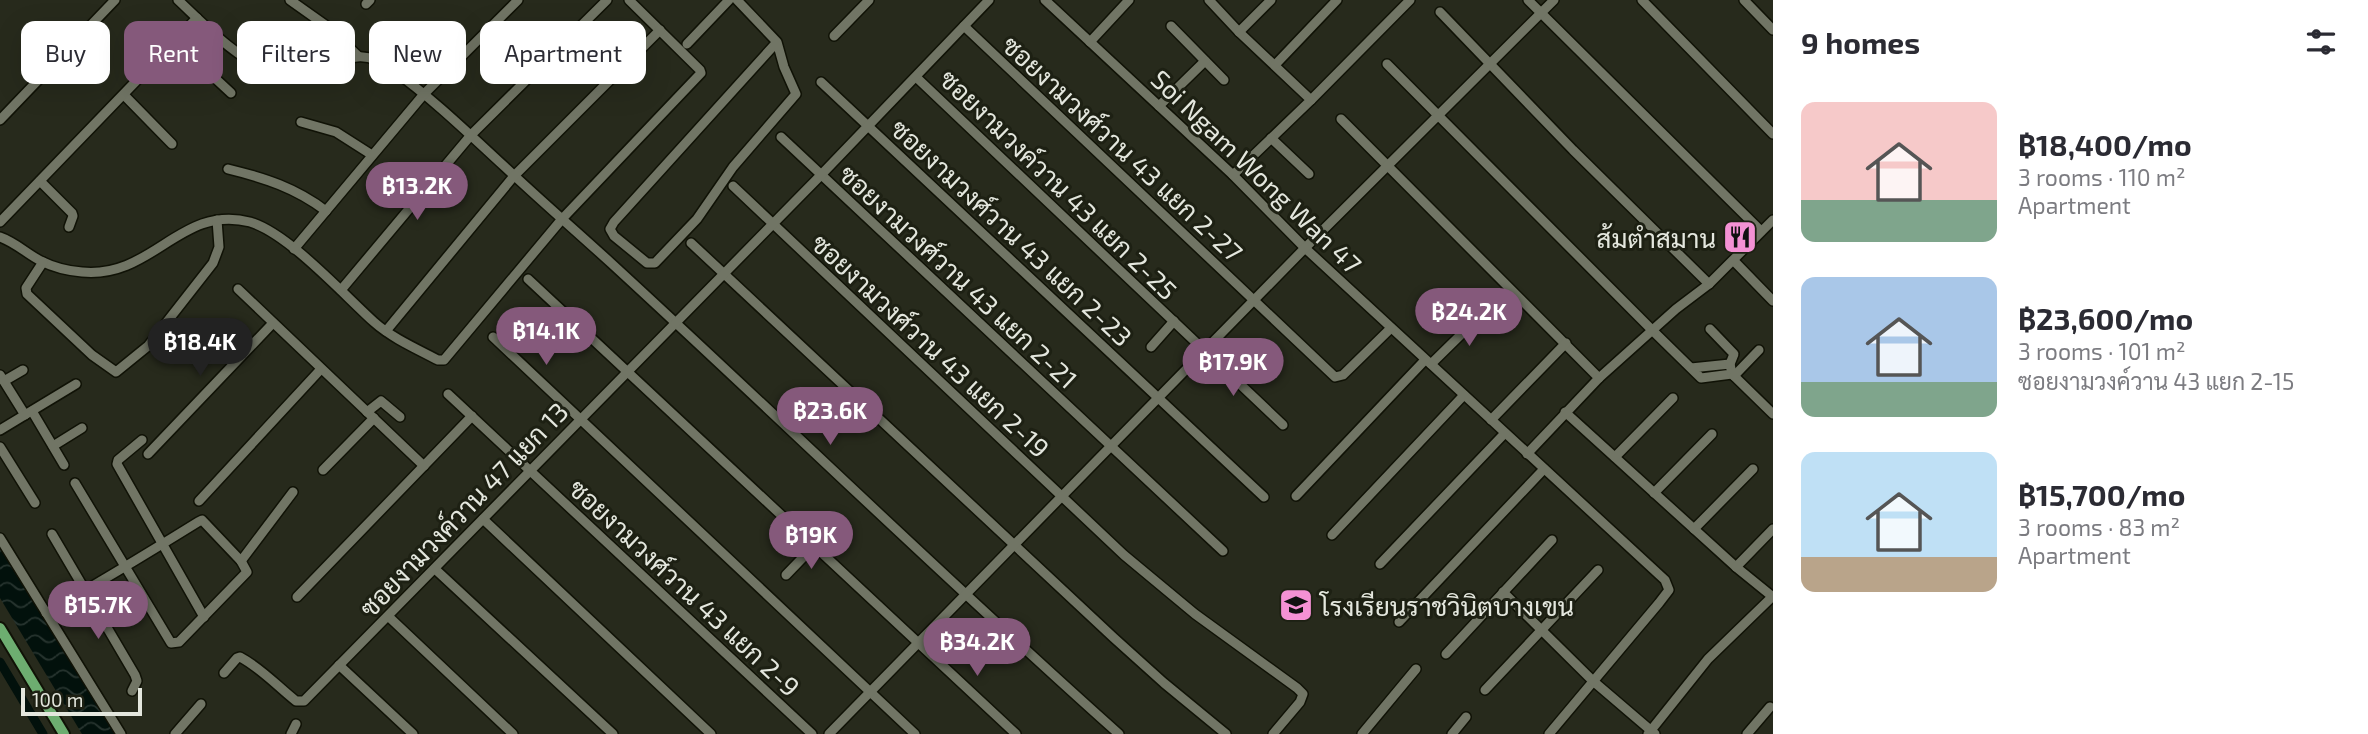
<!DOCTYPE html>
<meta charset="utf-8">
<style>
:root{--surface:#fff;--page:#f7f7f7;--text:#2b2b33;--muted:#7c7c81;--accent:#85597b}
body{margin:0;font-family:"Exo 2",Sarabun,sans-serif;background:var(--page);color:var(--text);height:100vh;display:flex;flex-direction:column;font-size:26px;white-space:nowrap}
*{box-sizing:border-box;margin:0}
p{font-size:23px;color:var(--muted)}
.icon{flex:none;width:38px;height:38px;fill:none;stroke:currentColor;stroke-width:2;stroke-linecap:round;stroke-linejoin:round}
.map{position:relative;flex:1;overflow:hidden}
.drawer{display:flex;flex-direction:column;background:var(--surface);width:595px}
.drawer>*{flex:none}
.guide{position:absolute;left:21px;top:21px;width:665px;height:63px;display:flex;gap:14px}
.scale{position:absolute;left:21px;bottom:18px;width:121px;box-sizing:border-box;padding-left:7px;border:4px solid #e4e7de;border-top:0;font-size:19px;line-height:24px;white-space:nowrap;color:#e4e7de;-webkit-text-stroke:5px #1d2013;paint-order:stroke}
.price{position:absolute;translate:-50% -60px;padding:0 16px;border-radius:24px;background:var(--accent);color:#fff;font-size:23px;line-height:46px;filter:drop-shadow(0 2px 4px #0008)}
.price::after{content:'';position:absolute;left:50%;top:42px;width:21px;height:16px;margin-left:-10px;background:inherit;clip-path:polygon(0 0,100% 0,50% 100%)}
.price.current{background:#222;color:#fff}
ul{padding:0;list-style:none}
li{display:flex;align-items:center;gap:21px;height:175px;padding:0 28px}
li span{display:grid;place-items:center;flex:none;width:196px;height:140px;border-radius:14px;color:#555}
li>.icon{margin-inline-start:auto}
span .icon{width:84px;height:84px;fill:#fffc;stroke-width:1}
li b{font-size:30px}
h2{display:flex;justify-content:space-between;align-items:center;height:84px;padding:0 28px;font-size:30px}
.pill{padding:0 24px;border-radius:14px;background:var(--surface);box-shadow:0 7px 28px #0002;font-size:24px;line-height:63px}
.pill.current{background:var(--accent);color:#fff}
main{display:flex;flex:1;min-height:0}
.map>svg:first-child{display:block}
.water{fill:url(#water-waves)}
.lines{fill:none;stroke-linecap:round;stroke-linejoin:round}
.canal{stroke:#02110c;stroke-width:9}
.minor-casing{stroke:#101206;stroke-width:12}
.major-casing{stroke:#101206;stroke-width:14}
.minor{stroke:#717565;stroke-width:9}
.major{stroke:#6dad70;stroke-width:10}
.labels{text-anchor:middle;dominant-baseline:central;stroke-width:6;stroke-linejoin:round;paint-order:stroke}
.street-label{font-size:26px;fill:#e4e7de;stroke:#1d2013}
.poi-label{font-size:26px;fill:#e4e7de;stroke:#1d2013;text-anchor:end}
</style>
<main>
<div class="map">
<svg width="1773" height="734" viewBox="0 0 1773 734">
<defs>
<pattern id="water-waves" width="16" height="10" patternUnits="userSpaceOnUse" patternTransform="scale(1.75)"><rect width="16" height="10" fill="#02110c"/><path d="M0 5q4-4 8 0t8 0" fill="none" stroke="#27342f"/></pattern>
</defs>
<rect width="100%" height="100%" fill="#272a1c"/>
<!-- water -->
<polygon class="water" points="0,543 115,734 82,734 0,598"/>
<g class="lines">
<!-- canal -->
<polyline class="canal" points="0,662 43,734"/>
<!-- minor casing -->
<g class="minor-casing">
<g id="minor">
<path d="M178 0C211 31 247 72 296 75 338 78 348 36 393 70 433 99 469 134 505 167 540 200 576 231 611 263 781 419 947 581 1119 734"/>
<polyline points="290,0 328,27 358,56"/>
<polyline points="737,0 777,42 784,67 796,94 733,167 697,219 655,263 647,263 614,236 610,229 614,222 777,42"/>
<polyline points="1045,0 1233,175 1305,248 1665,580 1669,590 1659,603 1549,734"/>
<polyline points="1209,0 1239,32 1311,100 1233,175"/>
<polyline points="1528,0 1761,231"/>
<polyline points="1642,0 1773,134"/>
<polyline points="1744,0 1773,30"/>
<polyline points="366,4 370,0"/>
<polyline points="1440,12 1573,150 1709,284"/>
<polyline points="964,26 1335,377 1343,375 1391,328"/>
<polyline points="1171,26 1224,80"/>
<polyline points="1239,32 1271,0"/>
<polyline points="834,36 869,0"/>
<polyline points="175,41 231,93"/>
<polyline points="1090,42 1129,0"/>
<polyline points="687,44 729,0"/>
<polyline points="1387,64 1652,330 1701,378 1732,374 1730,364 1691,368"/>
<polyline points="1275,65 1337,0"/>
<polyline points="916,77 1283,425"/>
<polyline points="821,82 1264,497"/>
<polyline points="124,95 172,144"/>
<polyline points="1311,100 1410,0"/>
<polyline points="1159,106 1205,61"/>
<polyline points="1341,119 1599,378"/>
<polyline points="0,120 115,0"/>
<polyline points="301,122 336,132 372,155"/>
<polyline points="781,137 1223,551"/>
<polyline points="1271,138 1309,174"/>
<path d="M228 169C265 178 296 188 326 211"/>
<polyline points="40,181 72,213 73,216 69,227"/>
<polyline points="733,186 1124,555 1195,614 1297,688 1303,694 1300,702 1273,734"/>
<polyline points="0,222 197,18"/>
<path d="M0 237C15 242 27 254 41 261 53 267 69 271 82 272 153 279 180 204 250 222 288 233 343 294 374 322 392 338 417 349 438 360H444L562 219 701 73 700 70 629 0"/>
<polyline points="691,243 1114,638 1164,683 1226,734"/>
<polyline points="294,249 424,94 518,0"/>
<polyline points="1734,261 1773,301"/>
<polyline points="43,262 26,288 27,294 92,355 116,372 148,346 213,263 219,247 217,220"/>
<polyline points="528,279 1016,734"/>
<polyline points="238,289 424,466"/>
<polyline points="341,290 471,135 607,0"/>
<polyline points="1710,329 1734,354 1730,364"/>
<polyline points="386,331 514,176 660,30"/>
<polyline points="493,337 915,734"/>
<polyline points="1151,347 1174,321"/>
<polyline points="1431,364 1486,310"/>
<polyline points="1732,374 1773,414"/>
<polyline points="0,375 25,415"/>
<polyline points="1734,376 1759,350"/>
<polyline points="4,381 23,370"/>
<polyline points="448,394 812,734"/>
<polyline points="32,411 64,465"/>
<polyline points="367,412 381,401 400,417"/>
<polyline points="1565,412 1736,567 1773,597"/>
<polyline points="1491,420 1566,343"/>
<polyline points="0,430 76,384"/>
<polyline points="142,440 118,460 117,464 204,617"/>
<polyline points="53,446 82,428"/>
<polyline points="0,447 35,503"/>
<polyline points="148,454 273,323"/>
<polyline points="1527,454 1599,378 1676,309 1709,284 1773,220"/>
<polyline points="1615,457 1673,398"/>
<polyline points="323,470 374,418"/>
<polyline points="1654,493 1712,434"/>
<polyline points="1296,496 1425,360"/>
<polyline points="199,501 321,369"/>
<polyline points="483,519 711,734"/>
<polyline points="1694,529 1753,469"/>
<polyline points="52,534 135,675 137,681 132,691"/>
<polyline points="1332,535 1464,395"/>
<polyline points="0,538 121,734"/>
<polyline points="241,561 293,492"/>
<polyline points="1380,564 1505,433"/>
<polyline points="1736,567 1773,529"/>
<polyline points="435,569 613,734"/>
<polyline points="786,575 814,546"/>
<polyline points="1503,592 1593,681 1655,734"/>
<polyline points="297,597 472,416"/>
<path d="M46 613C97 584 148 553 198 522L202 520 241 561 247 572 179 642 171 643 75 483"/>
<polyline points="389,617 513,734"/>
<polyline points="1399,622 1544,469"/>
<polyline points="1446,654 1552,540"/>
<polyline points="339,665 413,734"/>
<path d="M224 673 237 658 240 657C261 668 277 686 296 701H304L821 175 989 0"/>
<polyline points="1485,690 1598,570"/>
<polyline points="175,734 201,704"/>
<polyline points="291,734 296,724"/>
<polyline points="829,734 1305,248 1554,0"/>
<polyline points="1362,734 1416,669"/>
<polyline points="1452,734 1466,717"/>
<polyline points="1648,734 1708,659 1773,596"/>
<polyline points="1747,734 1770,707"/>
</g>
</g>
<!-- major casing -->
<g class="major-casing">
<polyline id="major" points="0,628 64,734"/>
</g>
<!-- minor -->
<use href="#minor" class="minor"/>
<!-- major -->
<use href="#major" class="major"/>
</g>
<!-- icons -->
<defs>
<g id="restaurant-square" transform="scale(1.75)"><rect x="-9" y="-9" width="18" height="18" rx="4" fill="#f491d4" stroke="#1d2013"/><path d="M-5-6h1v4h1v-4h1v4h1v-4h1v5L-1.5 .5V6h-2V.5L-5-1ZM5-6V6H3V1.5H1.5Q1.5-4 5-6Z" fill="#111"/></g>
<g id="school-square" transform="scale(1.75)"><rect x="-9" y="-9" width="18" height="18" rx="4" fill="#f491d4" stroke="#1d2013"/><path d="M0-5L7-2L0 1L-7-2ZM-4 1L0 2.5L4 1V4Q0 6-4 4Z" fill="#111"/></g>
</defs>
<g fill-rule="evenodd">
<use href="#restaurant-square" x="1740" y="237"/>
<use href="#school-square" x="1296" y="605"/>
</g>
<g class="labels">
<!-- street labels -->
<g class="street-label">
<text transform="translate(1123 148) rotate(43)">ซอยงามวงศ์วาน 43 แยก 2-27</text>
<text transform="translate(1257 171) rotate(44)">Soi Ngam Wong Wan 47</text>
<text transform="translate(1059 184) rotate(44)">ซอยงามวงค์วาน 43 แยก 2-25</text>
<text transform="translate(1012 232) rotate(43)">ซอยงามวงศ์วาน 43 แยก 2-23</text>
<text transform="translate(959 276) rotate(43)">ซอยงามวงศ์วาน 43 แยก 2-21</text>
<text transform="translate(931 345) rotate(43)">ซอยงามวงศ์วาน 43 แยก 2-19</text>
<text transform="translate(463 509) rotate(-46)">ซอยงามวงค์วาน 47 แยก 13</text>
<text transform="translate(685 587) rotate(43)">ซอยงามวงศ์วาน 43 แยก 2-9</text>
</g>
<!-- poi labels -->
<g class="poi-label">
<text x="1716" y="237">ส้มตำสมาน</text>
<text x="1320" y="605" text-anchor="start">โรงเรียนราชวินิตบางเขน</text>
</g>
</g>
</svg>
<div class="scale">100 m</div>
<b class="price" style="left:417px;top:222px">฿13.2K</b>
<b class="price" style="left:1469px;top:348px">฿24.2K</b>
<b class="price" style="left:546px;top:367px">฿14.1K</b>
<b class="price current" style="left:200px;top:378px">฿18.4K</b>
<b class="price" style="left:1233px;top:398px">฿17.9K</b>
<b class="price" style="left:830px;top:447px">฿23.6K</b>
<b class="price" style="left:811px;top:571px">฿19K</b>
<b class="price" style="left:98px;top:641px">฿15.7K</b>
<b class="price" style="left:977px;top:678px">฿34.2K</b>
<div class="guide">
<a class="pill">Buy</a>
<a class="pill current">Rent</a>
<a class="pill">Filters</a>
<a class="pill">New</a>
<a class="pill">Apartment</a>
</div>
</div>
<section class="drawer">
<h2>9 homes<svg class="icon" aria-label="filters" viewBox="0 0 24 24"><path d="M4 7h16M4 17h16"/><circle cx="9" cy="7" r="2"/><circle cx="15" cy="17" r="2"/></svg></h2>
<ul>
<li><span style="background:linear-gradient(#f6c9c9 70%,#7fa58c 0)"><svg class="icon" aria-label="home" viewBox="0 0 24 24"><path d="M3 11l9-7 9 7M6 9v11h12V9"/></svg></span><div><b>฿18,400/mo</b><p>3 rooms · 110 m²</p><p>Apartment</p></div></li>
<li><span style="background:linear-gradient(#a9c7e8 75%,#7fa58c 0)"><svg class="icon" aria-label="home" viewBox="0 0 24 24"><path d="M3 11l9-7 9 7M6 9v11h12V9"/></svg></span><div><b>฿23,600/mo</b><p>3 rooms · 101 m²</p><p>ซอยงามวงค์วาน 43 แยก 2-15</p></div></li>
<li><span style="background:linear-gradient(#bfe0f5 75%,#b9a48a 0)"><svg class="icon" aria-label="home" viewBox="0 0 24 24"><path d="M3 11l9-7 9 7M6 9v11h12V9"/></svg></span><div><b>฿15,700/mo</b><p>3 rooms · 83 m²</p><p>Apartment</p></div></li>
</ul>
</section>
</main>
